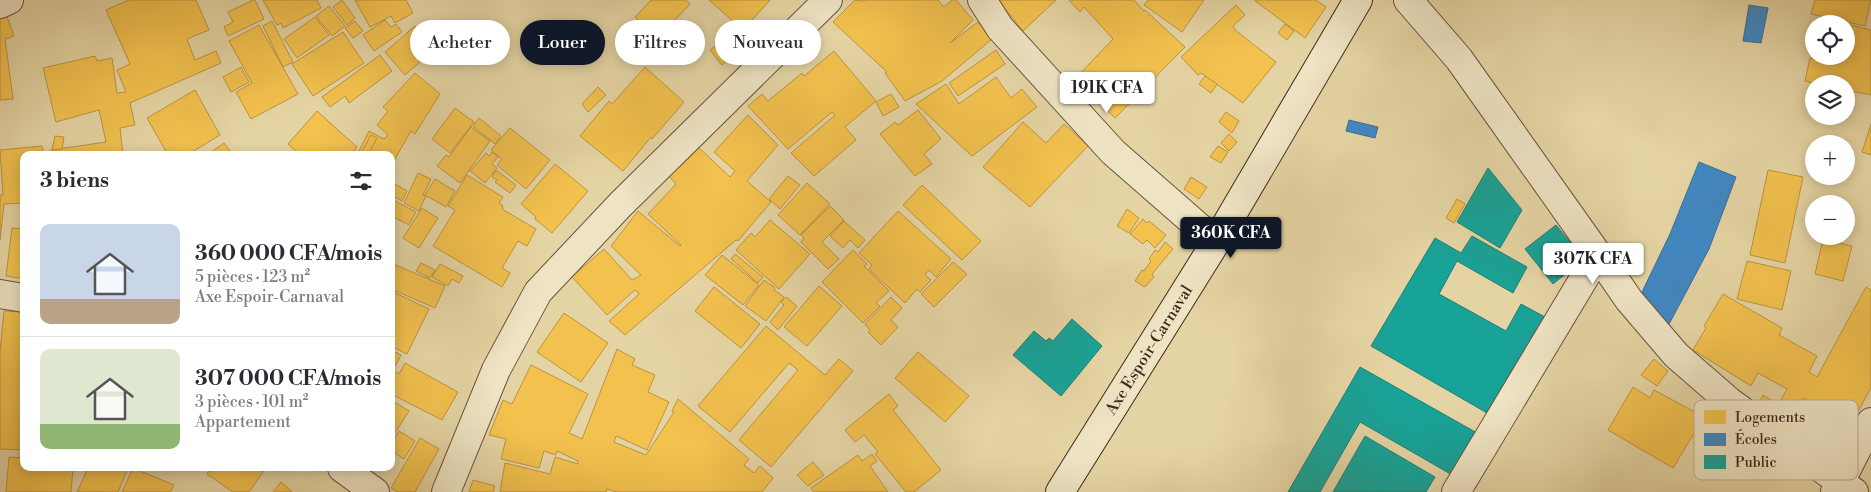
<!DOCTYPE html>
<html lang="fr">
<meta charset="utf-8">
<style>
:root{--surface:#fff;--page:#f2f2f3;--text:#2b2b33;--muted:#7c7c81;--line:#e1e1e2;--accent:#111827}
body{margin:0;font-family:"Libre Bodoni",serif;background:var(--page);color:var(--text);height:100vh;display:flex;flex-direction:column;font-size:19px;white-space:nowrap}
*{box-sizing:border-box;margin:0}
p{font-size:16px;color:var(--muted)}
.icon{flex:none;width:28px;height:28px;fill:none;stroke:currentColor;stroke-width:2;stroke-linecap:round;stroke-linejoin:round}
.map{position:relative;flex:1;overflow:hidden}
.sheet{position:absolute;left:20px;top:151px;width:375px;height:320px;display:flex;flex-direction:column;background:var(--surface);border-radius:10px;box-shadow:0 2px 12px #0003}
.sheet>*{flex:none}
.guide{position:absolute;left:410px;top:20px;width:475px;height:45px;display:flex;gap:10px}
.tools{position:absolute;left:1805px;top:15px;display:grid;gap:10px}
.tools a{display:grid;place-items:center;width:50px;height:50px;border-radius:50%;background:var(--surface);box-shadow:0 2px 12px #0003;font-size:25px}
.price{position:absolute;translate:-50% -42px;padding:0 11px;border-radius:5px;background:#fff;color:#222;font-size:16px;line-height:32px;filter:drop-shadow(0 1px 2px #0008)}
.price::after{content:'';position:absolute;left:50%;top:30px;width:15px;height:11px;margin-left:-8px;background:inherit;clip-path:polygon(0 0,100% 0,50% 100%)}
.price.active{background:var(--accent);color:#fff}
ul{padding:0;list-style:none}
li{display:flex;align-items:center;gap:15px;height:125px;padding:0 20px}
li+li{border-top:1px solid var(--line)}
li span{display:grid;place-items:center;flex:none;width:140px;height:100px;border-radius:10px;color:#555}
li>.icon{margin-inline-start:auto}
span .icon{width:60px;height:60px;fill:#fffc;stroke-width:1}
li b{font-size:21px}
h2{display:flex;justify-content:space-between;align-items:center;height:60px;padding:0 20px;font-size:21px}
.pill{padding:0 18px;border-radius:22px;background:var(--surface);box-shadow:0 2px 12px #0003;font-size:18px;line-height:45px}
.pill.active{background:var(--accent);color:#fff}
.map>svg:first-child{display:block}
.homes{fill:#f2c14e;stroke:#bc933f}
.schools{fill:#3f88c5;stroke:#3f6c93}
.public{fill:#17a398;stroke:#237e73}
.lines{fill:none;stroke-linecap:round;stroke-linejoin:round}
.street-casing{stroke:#68543e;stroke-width:30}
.secondary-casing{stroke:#3e291d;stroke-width:30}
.street{stroke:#eee3c3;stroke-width:28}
.secondary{stroke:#eee3c3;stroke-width:28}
.labels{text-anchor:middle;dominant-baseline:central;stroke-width:5;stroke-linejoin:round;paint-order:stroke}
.street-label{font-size:16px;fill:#3e291d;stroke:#eee3c3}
.key{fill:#eee3c3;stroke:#b9ab91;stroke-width:1}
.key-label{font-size:14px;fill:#3e291d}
</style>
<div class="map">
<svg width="1871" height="492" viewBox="0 0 1871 492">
<rect width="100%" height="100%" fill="#e5d4a3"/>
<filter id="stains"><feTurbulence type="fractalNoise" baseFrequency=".004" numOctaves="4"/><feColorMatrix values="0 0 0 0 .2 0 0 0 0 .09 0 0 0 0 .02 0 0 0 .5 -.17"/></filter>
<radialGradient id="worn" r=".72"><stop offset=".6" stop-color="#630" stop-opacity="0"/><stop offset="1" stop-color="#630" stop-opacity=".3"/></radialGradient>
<!-- homes -->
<g class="homes">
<polygon points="129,0 196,0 209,30 187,39 195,60 216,51 221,63 130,103 135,125 120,128 123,155 52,155 51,150 106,142 99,110 56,122 43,68 95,56 97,61 112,58 117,93 126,92 117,70 130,64 106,10"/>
<polygon points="253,0 255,0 264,19 228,36 224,27 233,22 228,12"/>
<polygon points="263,0 317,0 321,8 283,28 281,23 277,25"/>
<polygon points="342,0 355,18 347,25 333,7"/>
<polygon points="355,0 406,0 413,13 395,23 391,16 370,27"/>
<polygon points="651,0 686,0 690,4 657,39 635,17"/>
<polygon points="709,0 770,0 743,30"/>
<polygon points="855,0 864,1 866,0 938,0 944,7 952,0 956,0 973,20 950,43 978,22 992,39 942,81 905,101 885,73 887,72 833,22"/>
<polygon points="998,0 1056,0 1023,31"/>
<polygon points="1069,0 1134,0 1144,11 1145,10 1185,47 1115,118 1075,79 1113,39 1084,7 1080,12"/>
<polygon points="1148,0 1204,0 1182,32 1144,5"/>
<polygon points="1254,0 1316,0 1326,7 1305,38"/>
<polygon points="1815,0 1871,0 1865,26 1811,14"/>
<polygon points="1236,5 1245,15 1233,26 1235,30 1276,62 1243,103 1201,73 1198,75 1181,57"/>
<polygon points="329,6 345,26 332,36 316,16"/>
<polygon points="5,11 14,36 5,39 13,99 0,100 0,13"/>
<polygon points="315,17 329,35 297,58 284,39"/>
<polygon points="385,20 391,27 396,24 402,32 374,51 363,35"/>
<polygon points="272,21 293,62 283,67 263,26"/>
<polygon points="355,21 363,31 353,38 345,28"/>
<polygon points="1285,24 1294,31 1287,40 1278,33"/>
<polygon points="1846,24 1871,30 1871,95 1846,90 1846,84 1816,84 1805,81 1810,58 1827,61 1828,56 1846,56"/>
<polygon points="259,25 298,94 251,119 236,92 252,83 229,41"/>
<polygon points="415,26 435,49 405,75 385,52"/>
<polygon points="343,32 364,63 313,96 292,64"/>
<polygon points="727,37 739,51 722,65 710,50"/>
<polygon points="996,50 1005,64 958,96 949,83"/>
<polygon points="834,51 876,101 845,127 856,140 814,176 791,153 835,115 832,112 788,149 748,106 762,94 768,101 802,73 804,76"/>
<polygon points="380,55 392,71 349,103 345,96 330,107 322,97"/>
<polygon points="241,67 249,82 231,92 223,77"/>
<polygon points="645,67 684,102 652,139 651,137 623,171 580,136 609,101 612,104"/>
<polygon points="415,73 440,94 415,134 411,131 391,166 391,155 357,155 369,131 384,139 388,135 377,125 388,111 383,107"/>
<polygon points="1205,76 1217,84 1211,93 1199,84"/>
<polygon points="996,77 1011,98 1022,89 1037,107 972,156 916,104 946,84 959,104"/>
<polygon points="598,87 606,95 588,112 582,104"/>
<polygon points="195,90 220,135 187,155 168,155 147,118"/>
<polygon points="891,94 899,107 883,116 876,102"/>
<polygon points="455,108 474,122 450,153 432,139"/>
<polygon points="918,110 941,139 924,154 932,164 915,176 880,134 895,122 898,125"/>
<polygon points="317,111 357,147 351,155 300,155 288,144"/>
<polygon points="1226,112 1239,121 1232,133 1219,122"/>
<polygon points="748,115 778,145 747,181 771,202 738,241 736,240 625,335 609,321 639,294 635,290 607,315 572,277 604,249 632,280 641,275 611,246 638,211 680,246 681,245 648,214 676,184 667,174 695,144 730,177 735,171 714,152"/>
<polygon points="479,118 501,136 495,144 473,126"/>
<polygon points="1023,122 1046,143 1064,124 1088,146 1030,207 983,167"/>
<polygon points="1871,124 1871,155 1862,152"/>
<polygon points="471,127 490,141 460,183 437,166 446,155 449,157"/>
<polygon points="510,128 550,160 526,189 497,165 502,159 491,150"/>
<polygon points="1229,134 1237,142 1229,151 1221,143"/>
<polygon points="371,135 377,138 368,155 360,155"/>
<polygon points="55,136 64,137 62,149 52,150"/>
<polygon points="224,143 233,155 207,155"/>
<polygon points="42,146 43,155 24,155 24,203 4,204 0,240 0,195 3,195 0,150"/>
<polygon points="1218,146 1228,152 1221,163 1210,157"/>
<polygon points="492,152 498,157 492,164 497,168 485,183 470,171 486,153 489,156"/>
<polygon points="555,164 588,191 552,233 535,219 536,217 521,204"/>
<polygon points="496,170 516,185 510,193 495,182 497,180 492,177"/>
<polygon points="1768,170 1803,177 1785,263 1750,255"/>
<polygon points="418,173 431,179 423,195 426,196 419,211 404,203"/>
<polygon points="467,175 503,197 499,203 503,206 502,209 536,229 527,246 518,241 502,268 510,273 502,287 433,246 455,210 448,206"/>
<polygon points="788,176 800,185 780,209 769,199"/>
<polygon points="1191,177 1207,187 1199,199 1184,189"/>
<polygon points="435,179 455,191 446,207 425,195"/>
<polygon points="391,182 407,191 402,201 391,195"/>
<polygon points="807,183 830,204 800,235 778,215"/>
<polygon points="922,185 981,241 962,260 903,205"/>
<polygon points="391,199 416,212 409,225 391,216"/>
<polygon points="1457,199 1465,204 1454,223 1446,218"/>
<polygon points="830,206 844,220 822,242 839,259 828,269 801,242 804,238 801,235"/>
<polygon points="422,208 438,218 419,248 403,238"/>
<polygon points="1127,209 1139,218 1129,233 1117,226"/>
<polygon points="898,211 951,259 936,277 929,270 925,275 931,280 920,292 917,289 905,303 869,269 872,265 859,253"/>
<polygon points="1143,219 1147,223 1149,221 1166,235 1155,248 1147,240 1143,244 1130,234"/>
<polygon points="770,220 810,254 779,289 736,250 751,233 755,237"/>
<polygon points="844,221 865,240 858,248 850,240 843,248 830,236"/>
<polygon points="12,228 24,229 24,279 6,276"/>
<polygon points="1823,239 1852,246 1843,281 1815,274"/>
<polygon points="1165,242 1173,249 1152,274 1154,277 1145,287 1135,281 1142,270 1144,271 1151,261 1149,259 1155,250 1158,252"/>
<polygon points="853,250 867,264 864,266 889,291 876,303 880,306 863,323 822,282"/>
<polygon points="735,254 763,277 758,283 731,259"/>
<polygon points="722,255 759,285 743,305 705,275"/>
<polygon points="1747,261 1791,271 1782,310 1737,299"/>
<polygon points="953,262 967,274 934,307 921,294"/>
<polygon points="391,263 445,286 435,308 391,289"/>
<polygon points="421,263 435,270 430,278 416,271"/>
<polygon points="440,264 463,276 459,283 452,279 448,286 432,277"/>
<polygon points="764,280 775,288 774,290 784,297 766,321 745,306"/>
<polygon points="819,286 842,306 807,346 784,327"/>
<polygon points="714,287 760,324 741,348 695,311"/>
<polygon points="1866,287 1871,290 1871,388 1851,424 1803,398 1795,414 1778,405 1787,389 1758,373 1751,386 1693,350 1706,328 1704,326 1723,294 1782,328 1779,335 1817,356 1809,372 1817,377"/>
<polygon points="391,291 429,309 407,354 391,346"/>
<polygon points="786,297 797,306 778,330 770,322 784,305 781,302"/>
<polygon points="891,297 902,308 891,320 898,327 881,345 868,332 870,330 865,324"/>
<polygon points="4,311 24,312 24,369 21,369 20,376 24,376 24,450 0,449 0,351"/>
<polygon points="564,313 608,343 581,382 537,352"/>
<polygon points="766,326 825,375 839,359 853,371 771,467 739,440 798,370 789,363 730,432 698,406"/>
<polygon points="617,349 635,359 632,365 655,375 648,392 669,402 647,450 616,436 614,442 646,455 674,412 672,411 678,399 749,459 744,465 754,473 760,466 773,478 762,492 617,492 607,489 606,492 500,492 505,463 550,474 555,457 578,464 578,461 557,451 556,455 544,451 539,468 501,459 506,439 489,435 503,400 512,404 531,365 588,394 569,433 582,439"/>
<polygon points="391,350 401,355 393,370 399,374 405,363 458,392 442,420 391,394"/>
<polygon points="918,352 969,396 945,422 895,378"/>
<polygon points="1654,359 1668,371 1657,386 1641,375"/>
<polygon points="1633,387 1650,398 1654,390 1704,417 1673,468 1608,430"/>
<polygon points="889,394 898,406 893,410 941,470 914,492 906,492 875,454 878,452 864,435 855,442 845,430"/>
<polygon points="1763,395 1796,415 1791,423 1758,404"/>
<polygon points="391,400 409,411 395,433 391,431"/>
<polygon points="399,431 415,441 404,459 391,451 391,444"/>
<polygon points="420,438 439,449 415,492 398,492 391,488"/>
<polygon points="872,454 877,461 870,466 888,492 814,492 811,488 858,455 862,461"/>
<polygon points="9,457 24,458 24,468 73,468 71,492 6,492"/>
<polygon points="813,462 824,475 808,486 797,475"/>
<polygon points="88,468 128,468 118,492 77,492"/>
<polygon points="133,468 174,485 170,492 122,492"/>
<polygon points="211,468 266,468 249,492 233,492 207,474"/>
<polygon points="473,480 495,486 493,492 469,492"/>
<polygon points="281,482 292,492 273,492"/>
</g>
<!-- schools -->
<g class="schools">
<polygon points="1749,5 1768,8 1761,43 1743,41"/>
<polygon points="1349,120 1378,127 1375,138 1346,131"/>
<polygon points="1699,162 1736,177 1709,249 1667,328 1642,292 1670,234"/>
</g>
<!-- public -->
<g class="public">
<polygon points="1488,168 1522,210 1500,248 1457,222"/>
<polygon points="1556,225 1584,259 1553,284 1525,249"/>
<polygon points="1472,236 1527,267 1513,293 1457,261 1439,294 1506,331 1521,304 1545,317 1494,417 1371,346 1435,238 1461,253"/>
<polygon points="1072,319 1102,346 1061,396 1013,355 1034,331 1046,341 1049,338 1053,341"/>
<polygon points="1360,367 1486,438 1461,480 1360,422 1320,492 1288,492"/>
<polygon points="1365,436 1435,477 1426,492 1333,492"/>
</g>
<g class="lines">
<!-- street casing -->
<g class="street-casing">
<g id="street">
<polyline points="982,0 1000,28 1113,152 1216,242"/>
<polyline points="1408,0 1459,59 1598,255 1629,300 1676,355 1730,402 1854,492"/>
<polyline points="0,4 9,0"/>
<polyline points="0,294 24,298"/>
<polyline points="342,468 375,492"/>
<polyline points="446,492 496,370 538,292 621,204 828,0"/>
<polyline points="1456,492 1598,255"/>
<polyline points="1835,492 1871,422"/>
</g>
</g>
<!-- secondary casing -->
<g class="secondary-casing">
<polyline id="secondary" points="1060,492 1216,242 1358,0"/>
</g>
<!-- street -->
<use href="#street" class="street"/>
<!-- secondary -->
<use href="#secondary" class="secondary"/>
</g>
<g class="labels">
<!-- street labels -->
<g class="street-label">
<text transform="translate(1149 350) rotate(-58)">Axe Espoir-Carnaval</text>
</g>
</g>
<!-- legend -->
<rect x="1694" y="400" width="164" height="80" rx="8" class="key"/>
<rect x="1704" y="410" width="22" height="14" fill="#f2c14e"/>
<rect x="1704" y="433" width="22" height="13" fill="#3f88c5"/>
<rect x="1704" y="455" width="22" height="14" fill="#17a398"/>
<g class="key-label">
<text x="1735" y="422">Logements</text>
<text x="1735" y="444">Écoles</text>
<text x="1735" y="467">Public</text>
</g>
<rect width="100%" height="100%" filter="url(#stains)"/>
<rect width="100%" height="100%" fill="url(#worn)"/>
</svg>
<div class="tools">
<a><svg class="icon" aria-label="locate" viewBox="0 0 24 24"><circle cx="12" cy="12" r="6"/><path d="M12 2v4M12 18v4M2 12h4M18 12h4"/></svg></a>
<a><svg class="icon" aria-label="layers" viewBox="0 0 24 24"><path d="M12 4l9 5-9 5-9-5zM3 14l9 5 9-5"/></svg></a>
<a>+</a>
<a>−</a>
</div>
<b class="price" style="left:1107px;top:114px">191K CFA</b>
<b class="price active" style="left:1231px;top:259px">360K CFA</b>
<b class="price" style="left:1593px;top:285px">307K CFA</b>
<div class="guide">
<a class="pill">Acheter</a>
<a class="pill active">Louer</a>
<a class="pill">Filtres</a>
<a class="pill">Nouveau</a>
</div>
<section class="sheet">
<h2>3 biens<svg class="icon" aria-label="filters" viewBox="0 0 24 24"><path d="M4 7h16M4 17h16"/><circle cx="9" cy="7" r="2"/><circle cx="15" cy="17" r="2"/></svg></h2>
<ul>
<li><span style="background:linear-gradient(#c9d6e8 75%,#b9a48a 0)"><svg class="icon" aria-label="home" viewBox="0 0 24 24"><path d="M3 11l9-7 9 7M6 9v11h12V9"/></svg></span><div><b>360 000 CFA/mois</b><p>5 pièces · 123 m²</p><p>Axe Espoir-Carnaval</p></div></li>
<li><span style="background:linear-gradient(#dfe7d0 75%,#8fb573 0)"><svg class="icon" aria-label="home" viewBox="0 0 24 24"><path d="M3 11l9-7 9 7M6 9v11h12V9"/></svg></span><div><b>307 000 CFA/mois</b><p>3 pièces · 101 m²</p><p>Appartement</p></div></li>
</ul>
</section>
</div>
